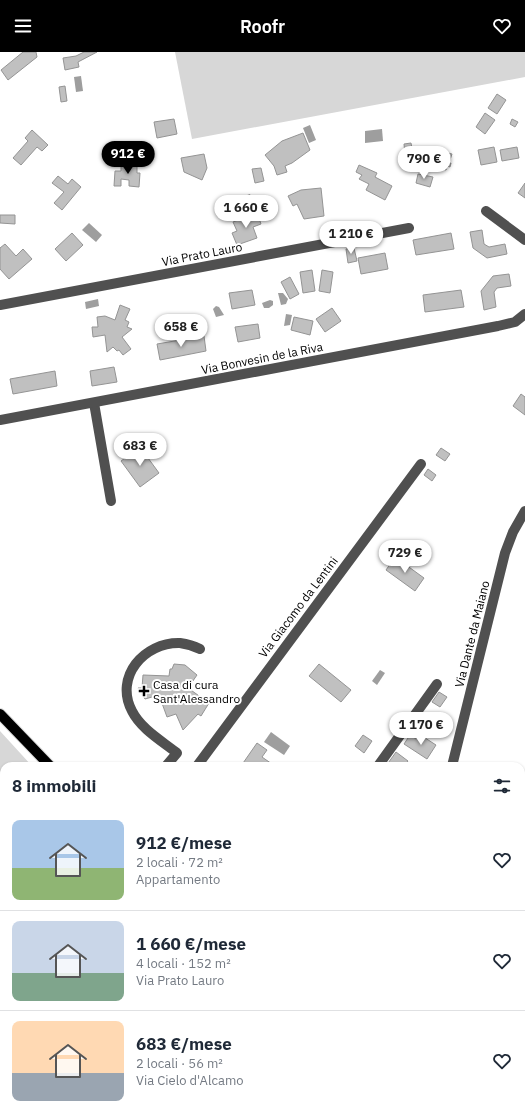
<!DOCTYPE html>
<html lang="it">
<meta charset="utf-8">
<style>
:root{--surface:#fff;--page:#f2f2f3;--text:#1f2937;--muted:#747a83;--line:#e0e1e3;--accent:#000}
body{margin:0;font-family:"IBM Plex Sans",sans-serif;background:var(--page);color:var(--text);height:100vh;display:flex;flex-direction:column;font-size:15px;white-space:nowrap}
*{box-sizing:border-box;margin:0}
p{font-size:13px;color:var(--muted)}
.icon{flex:none;width:22px;height:22px;fill:none;stroke:currentColor;stroke-width:2;stroke-linecap:round;stroke-linejoin:round}
.map{position:relative;flex:1;overflow:hidden}
.drawer{position:absolute;left:0px;top:710px;width:525px;height:356px;display:flex;flex-direction:column;background:var(--surface);border-radius:12px 12px 0 0;box-shadow:0 1px 3px #0004}
.drawer>*{flex:none}
.price{position:absolute;translate:-50% -34px;padding:0 9px;border-radius:14px;background:#fff;color:#222;font-size:13px;line-height:26px;filter:drop-shadow(0 1px 2px #0008)}
.price::after{content:'';position:absolute;left:50%;top:24px;width:12px;height:9px;margin-left:-6px;background:inherit;clip-path:polygon(0 0,100% 0,50% 100%)}
.price.selected{background:var(--accent);color:#fff}
ul{padding:0;list-style:none}
li{display:flex;align-items:center;gap:12px;height:100px;padding:0 12px}
li+li{border-top:1px solid var(--line)}
li span{display:grid;place-items:center;flex:none;width:112px;height:80px;border-radius:8px;color:#555}
li>.icon{margin-inline-start:auto}
span .icon{width:48px;height:48px;fill:#fffc;stroke-width:1}
li b{font-size:17px}
h2{display:flex;justify-content:space-between;align-items:center;height:48px;padding:0 12px;font-size:17px}
header{display:flex;justify-content:space-between;align-items:center;height:52px;padding:0 12px;background:var(--accent);color:#fff;font-size:18px;font-weight:600}
.map>svg:first-child{display:block}
.green{fill:#d7d7d7}
.water{fill:#9e9e9e}
.building{fill:#c0c0c0;stroke:#949494}
.lines{fill:none;stroke-linecap:round;stroke-linejoin:round}
.major-casing{stroke:#dbdbdb;stroke-width:12}
.minor{stroke:#505050;stroke-width:10}
.major{stroke:#000;stroke-width:10}
.poi-dot{fill:#000;stroke:#fff;stroke-width:1.5}
.labels{text-anchor:middle;dominant-baseline:central;stroke-width:4;stroke-linejoin:round;paint-order:stroke}
.street-label{font-size:12px;fill:#000;stroke:#fff}
.poi-label{font-size:12px;fill:#000;stroke:#fff;text-anchor:start}
</style>
<header><svg class="icon" aria-label="menu" viewBox="0 0 24 24"><path d="M4 6h16M4 12h16M4 18h16"/></svg>Roofr<svg class="icon" aria-label="heart" viewBox="0 0 24 24"><path d="M12 20l-8-8c-3-5 5-10 8-4 3-6 11-1 8 4z"/></svg></header>
<div class="map">
<svg width="525" height="1066" viewBox="0 0 525 1066">
<rect width="100%" height="100%" fill="#fff"/>
<!-- green -->
<g class="green">
<polygon points="175,0 525,0 525,25 192,87"/>
<polygon points="0,679 32,714 4,714 4,1062 459,1062 465,1066 0,1066"/>
</g>
<!-- water -->
<g class="water">
<polygon points="81,24 83,39 76,40 74,25"/>
<polygon points="310,73 316,88 309,91 303,76"/>
<polygon points="382,77 383,89 365,91 365,79"/>
<polygon points="250,142 252,147 241,151 239,146"/>
<polygon points="89,171 102,183 96,190 82,178"/>
<polygon points="278,241 283,241 288,247 286,252 281,253"/>
<polygon points="98,247 99,254 86,257 85,250"/>
<polygon points="270,248 273,249 273,253 269,256 264,256 262,251"/>
<polygon points="216,254 219,255 224,263 216,265 213,257"/>
<polygon points="286,262 292,263 290,273 284,274"/>
<polygon points="380,618 385,621 377,633 372,629"/>
<polygon points="271,680 290,694 284,703 264,690"/>
</g>
<!-- building -->
<g class="building">
<polygon points="23,0 36,0 37,5 8,28 1,18"/>
<polygon points="84,0 97,0 78,10 79,15 65,18 63,6 76,4"/>
<polygon points="65,34 67,49 61,50 59,35"/>
<polygon points="497,42 506,48 497,62 488,56"/>
<polygon points="485,61 495,68 485,82 476,75"/>
<polygon points="174,67 177,82 157,86 154,70"/>
<polygon points="512,67 518,70 515,75 510,72"/>
<polygon points="32,78 48,93 42,99 37,95 21,113 13,106 28,89 25,86"/>
<polygon points="303,81 310,98 292,111 285,114 287,120 277,123 274,114 265,103 282,89"/>
<polygon points="411,91 413,102 405,103 404,92"/>
<polygon points="494,95 497,110 481,113 478,98"/>
<polygon points="517,95 519,106 502,109 500,98"/>
<polygon points="436,98 452,102 449,111 451,111 450,115 447,114 446,118 432,114"/>
<polygon points="204,102 207,116 202,128 184,120 181,106"/>
<polygon points="121,111 137,112 137,121 140,121 139,135 129,134 129,128 121,127 121,134 114,134 115,119 121,119"/>
<polygon points="359,113 377,121 375,125 392,134 385,148 366,138 369,132 359,127 362,123 356,120"/>
<polygon points="261,116 264,129 255,131 252,117"/>
<polygon points="418,122 433,125 430,135 416,131"/>
<polygon points="58,124 68,132 72,127 81,135 62,158 54,151 64,140 52,131"/>
<polygon points="525,131 525,146 518,141"/>
<polygon points="321,136 324,164 304,167 297,152 293,154 288,144 301,138"/>
<polygon points="257,161 261,172 253,175 257,186 237,193 232,181 237,179 233,170"/>
<polygon points="0,163 15,163 15,172 0,171"/>
<polygon points="482,178 484,192 489,195 505,192 507,202 487,206 473,196 470,180"/>
<polygon points="72,181 83,193 66,209 55,197"/>
<polygon points="451,181 454,197 416,203 413,188"/>
<polygon points="5,192 16,204 23,197 32,207 9,227 0,217 0,196"/>
<polygon points="354,196 357,209 348,211 346,197"/>
<polygon points="385,201 388,217 361,222 358,206"/>
<polygon points="312,218 315,239 303,241 300,220"/>
<polygon points="322,218 333,220 330,241 319,239"/>
<polygon points="509,222 511,234 497,236 494,240 496,255 484,258 481,239 493,224"/>
<polygon points="290,225 299,242 290,247 281,230"/>
<polygon points="252,238 255,253 232,257 229,241"/>
<polygon points="461,238 464,255 425,260 423,243"/>
<polygon points="120,253 130,257 125,268 129,270 127,275 132,277 122,285 131,297 123,303 119,298 117,299 113,295 107,300 105,283 93,285 92,275 98,275 97,265 105,264 115,268"/>
<polygon points="332,256 341,269 325,280 316,267"/>
<polygon points="294,265 313,269 310,283 291,278"/>
<polygon points="258,272 260,286 238,290 235,275"/>
<polygon points="204,284 206,299 160,308 157,292"/>
<polygon points="114,315 117,330 92,334 90,319"/>
<polygon points="55,319 57,334 13,342 10,327"/>
<polygon points="521,342 525,345 525,363 513,354"/>
<polygon points="140,395 159,421 140,435 121,409"/>
<polygon points="441,396 450,402 445,409 436,403"/>
<polygon points="428,417 436,423 432,429 424,423"/>
<polygon points="395,505 424,526 415,539 386,518"/>
<polygon points="174,612 185,613 197,623 188,636 209,651 201,664 198,662 183,678 176,662 167,665 159,643 145,647 138,636 142,636 143,623 169,624 170,617 172,617"/>
<polygon points="319,612 351,638 341,650 309,624"/>
<polygon points="439,640 447,645 440,655 432,650"/>
<polygon points="419,682 436,693 427,707 404,692 410,683 416,687"/>
<polygon points="363,683 372,689 364,701 355,694"/>
<polygon points="257,691 267,698 262,705 272,712 270,714 241,714"/>
<polygon points="396,700 408,709 404,714 386,714"/>
</g>
<g class="lines">
<!-- major casing -->
<g class="major-casing">
<g id="major">
<polyline points="0,662 50,714"/>
<polyline points="521,1055 525,1058"/>
</g>
</g>
<!-- minor -->
<g class="minor">
<polyline points="486,159 525,188"/>
<polyline points="0,253 409,176"/>
<polyline points="94,351 111,449"/>
<polyline points="0,368 498,274 515,270 525,262"/>
<path d="M166 714 177 701C162 689 141 677 132 659 114 625 144 590 180 591 187 592 194 594 200 597"/>
<polyline points="197,714 421,412"/>
<polyline points="378,714 437,632"/>
<polyline points="452,714 505,501 513,480 525,459"/>
</g>
<!-- major -->
<use href="#major" class="major"/>
</g>
<!-- markers -->
<path class="poi-dot" d="M142 633h4v4h4v4h-4v4h-4v-4h-4v-4h4z"/>
<g class="labels">
<!-- street labels -->
<g class="street-label">
<text transform="translate(202 202) rotate(-11)">Via Prato Lauro</text>
<text transform="translate(262 306) rotate(-11)">Via Bonvesin de la Riva</text>
<text transform="translate(298 555) rotate(-53)">Via Giacomo da Lentini</text>
<text transform="translate(472 582) rotate(-76)">Via Dante da Maiano</text>
</g>
<!-- poi labels -->
<g class="poi-label">
<text x="153" y="632">Casa di cura<tspan x="153" dy="14">Sant'Alessandro</tspan></text>
</g>
</g>
</svg>
<b class="price selected" style="left:128px;top:123px">912 €</b>
<b class="price" style="left:424px;top:128px">790 €</b>
<b class="price" style="left:246px;top:177px">1 660 €</b>
<b class="price" style="left:351px;top:203px">1 210 €</b>
<b class="price" style="left:181px;top:296px">658 €</b>
<b class="price" style="left:140px;top:415px">683 €</b>
<b class="price" style="left:405px;top:522px">729 €</b>
<b class="price" style="left:421px;top:694px">1 170 €</b>
<section class="drawer">
<h2>8 immobili<svg class="icon" aria-label="filters" viewBox="0 0 24 24"><path d="M4 7h16M4 17h16"/><circle cx="9" cy="7" r="2"/><circle cx="15" cy="17" r="2"/></svg></h2>
<ul>
<li><span style="background:linear-gradient(#a9c7e8 60%,#8fb573 0)"><svg class="icon" aria-label="home" viewBox="0 0 24 24"><path d="M3 11l9-7 9 7M6 9v11h12V9"/></svg></span><div><b>912 €/mese</b><p>2 locali · 72 m²</p><p>Appartamento</p></div><svg class="icon" aria-label="heart" viewBox="0 0 24 24"><path d="M12 20l-8-8c-3-5 5-10 8-4 3-6 11-1 8 4z"/></svg></li>
<li><span style="background:linear-gradient(#c9d6e8 65%,#7fa58c 0)"><svg class="icon" aria-label="home" viewBox="0 0 24 24"><path d="M3 11l9-7 9 7M6 9v11h12V9"/></svg></span><div><b>1 660 €/mese</b><p>4 locali · 152 m²</p><p>Via Prato Lauro</p></div><svg class="icon" aria-label="heart" viewBox="0 0 24 24"><path d="M12 20l-8-8c-3-5 5-10 8-4 3-6 11-1 8 4z"/></svg></li>
<li><span style="background:linear-gradient(#ffd9b3 65%,#9aa5b1 0)"><svg class="icon" aria-label="home" viewBox="0 0 24 24"><path d="M3 11l9-7 9 7M6 9v11h12V9"/></svg></span><div><b>683 €/mese</b><p>2 locali · 56 m²</p><p>Via Cielo d'Alcamo</p></div><svg class="icon" aria-label="heart" viewBox="0 0 24 24"><path d="M12 20l-8-8c-3-5 5-10 8-4 3-6 11-1 8 4z"/></svg></li>
</ul>
</section>
</div>
